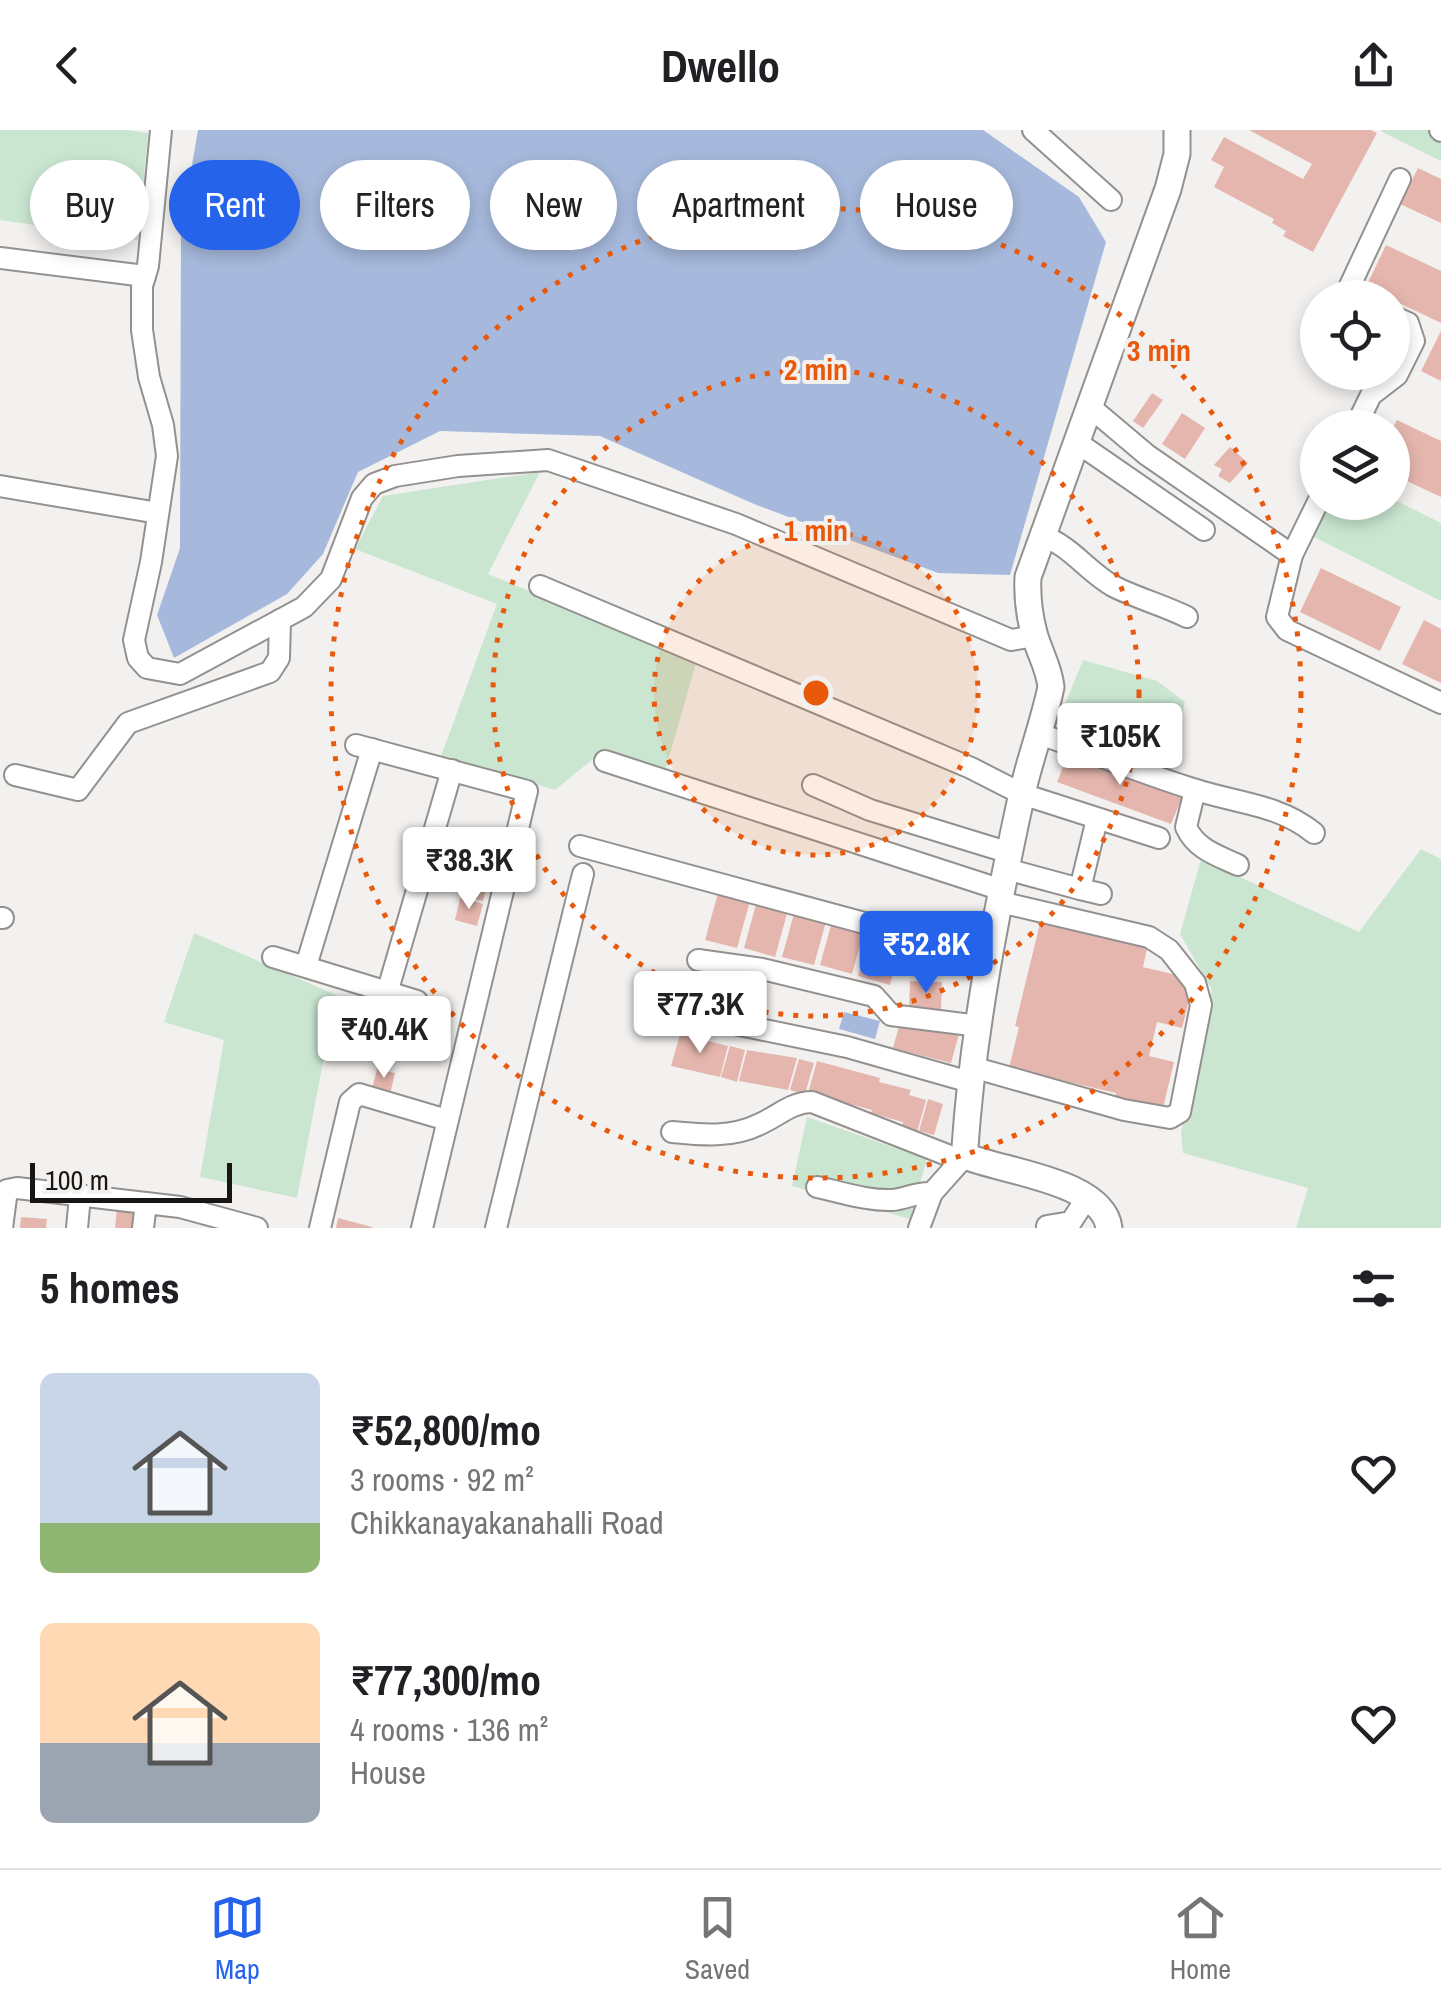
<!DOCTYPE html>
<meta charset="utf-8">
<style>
:root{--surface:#fff;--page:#f6f6f6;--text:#202124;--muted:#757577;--line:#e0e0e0;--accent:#2563eb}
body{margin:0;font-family:"Archivo Narrow",sans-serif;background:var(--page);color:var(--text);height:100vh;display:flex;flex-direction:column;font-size:38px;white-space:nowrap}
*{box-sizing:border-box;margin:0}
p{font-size:32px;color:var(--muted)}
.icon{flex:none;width:55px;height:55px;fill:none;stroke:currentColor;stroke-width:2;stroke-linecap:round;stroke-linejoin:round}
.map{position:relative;height:1098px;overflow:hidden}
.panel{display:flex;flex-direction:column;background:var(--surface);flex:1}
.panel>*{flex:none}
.hud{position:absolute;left:30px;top:30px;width:1382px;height:90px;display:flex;gap:20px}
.buttons{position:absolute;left:1300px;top:150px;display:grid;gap:20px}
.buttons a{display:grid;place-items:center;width:110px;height:110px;border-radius:50%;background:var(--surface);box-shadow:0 5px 15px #0003;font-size:50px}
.scale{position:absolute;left:30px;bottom:25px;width:202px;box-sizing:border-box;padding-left:10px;border:5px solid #171615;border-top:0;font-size:28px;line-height:35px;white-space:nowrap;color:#171615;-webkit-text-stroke:8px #f3f1ef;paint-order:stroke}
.price{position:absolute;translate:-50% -85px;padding:0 22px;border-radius:10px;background:#fff;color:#222;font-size:32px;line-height:65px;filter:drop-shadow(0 2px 5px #0008)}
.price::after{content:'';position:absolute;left:50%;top:60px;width:30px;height:22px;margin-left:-15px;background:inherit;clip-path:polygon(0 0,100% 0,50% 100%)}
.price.on{background:var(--accent);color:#fff}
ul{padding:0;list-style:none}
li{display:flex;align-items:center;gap:30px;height:250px;padding:0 40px}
li span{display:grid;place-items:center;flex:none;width:280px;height:200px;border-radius:15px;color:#555}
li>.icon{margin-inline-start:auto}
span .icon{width:120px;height:120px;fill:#fffc;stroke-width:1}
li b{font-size:42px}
h2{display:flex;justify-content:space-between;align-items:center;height:120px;padding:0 40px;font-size:42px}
.chip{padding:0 35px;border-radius:45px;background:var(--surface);box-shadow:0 5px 15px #0003;font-size:35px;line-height:90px}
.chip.on{background:var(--accent);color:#fff}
header{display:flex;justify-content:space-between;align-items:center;height:130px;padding:0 40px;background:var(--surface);font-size:45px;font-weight:700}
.menu{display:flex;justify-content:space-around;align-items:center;height:140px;border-top:2px solid var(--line);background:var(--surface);font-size:28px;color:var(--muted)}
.menu a{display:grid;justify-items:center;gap:5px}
.menu .on{color:var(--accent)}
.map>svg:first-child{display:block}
.green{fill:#cae6d1}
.water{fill:#a6b9dc}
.building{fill:#e5b6ae}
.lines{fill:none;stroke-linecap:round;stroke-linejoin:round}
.minor-casing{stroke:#93918f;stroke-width:24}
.major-casing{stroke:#93918f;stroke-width:29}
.minor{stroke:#fff;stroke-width:20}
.major{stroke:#fff;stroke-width:25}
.ring{fill:none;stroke:#e8590c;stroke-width:5;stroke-dasharray:5 10}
.centre{fill:#e8590c;stroke:#f3f1ef;stroke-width:5}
.ring-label{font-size:30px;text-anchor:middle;font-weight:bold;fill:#e8590c;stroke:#f3f1ef;stroke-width:8;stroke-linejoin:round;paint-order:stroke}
</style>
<header><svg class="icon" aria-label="back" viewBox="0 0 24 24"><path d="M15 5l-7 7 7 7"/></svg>Dwello<svg class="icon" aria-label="share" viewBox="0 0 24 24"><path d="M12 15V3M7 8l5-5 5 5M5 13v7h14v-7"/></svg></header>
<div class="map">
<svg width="1441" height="1098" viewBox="0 0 1441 1098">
<rect width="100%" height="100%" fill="#f3f1ef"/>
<!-- green -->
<g class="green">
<polygon points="0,0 127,0 148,3 138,110 0,90"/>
<polygon points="1380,0 1441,0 1441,31 1388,5"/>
<polygon points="540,342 488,444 697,530 664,645 598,625 555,660 441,626 497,474 355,419 383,366"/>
<polygon points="1393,369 1441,393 1441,471 1310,405 1327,373 1392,372"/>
<polygon points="1083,530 1157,551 1185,572 1169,635 1057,594"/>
<polygon points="1421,719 1441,729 1441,1098 1296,1098 1308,1058 1183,1023 1181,1003 1212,860 1180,804 1201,729 1359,802"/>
<polygon points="194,803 336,865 297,1068 200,1047 224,910 164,892"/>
<polygon points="807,987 927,1029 910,1089 792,1056"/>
</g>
<!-- water -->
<g class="water">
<polygon points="198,0 983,0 1079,67 1106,112 1010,445 938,443 754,374 600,306 440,301 358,342 323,424 287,464 174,528 157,485 180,418 181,99"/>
<polygon points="844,882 880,891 875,909 839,899"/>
</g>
<!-- building -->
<g class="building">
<polygon points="1249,0 1371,0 1377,3 1313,122 1283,106 1286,101 1272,93 1274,89 1214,57 1224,37 1211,30 1224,7 1303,49 1312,34"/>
<polygon points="1418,38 1441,49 1441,93 1400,74"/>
<polygon points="1386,115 1441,141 1441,193 1366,157"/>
<polygon points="1441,201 1441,251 1421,241"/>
<polygon points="1152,263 1163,270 1143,298 1133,291"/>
<polygon points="1182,283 1205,298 1185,329 1162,314"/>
<polygon points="1397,290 1441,311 1441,367 1392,344 1392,299"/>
<polygon points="1230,317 1248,333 1230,353 1218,346 1222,339 1214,335"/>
<polygon points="1321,438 1401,477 1380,521 1300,482"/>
<polygon points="1424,490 1441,499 1441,553 1402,534"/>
<polygon points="1069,622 1183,665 1171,694 1057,652"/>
<polygon points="465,745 488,751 483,771 461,765"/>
<polygon points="718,763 750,771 737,818 705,810"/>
<polygon points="460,768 483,774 477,796 455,790"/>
<polygon points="757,771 788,780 775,827 744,818"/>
<polygon points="795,780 827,788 814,835 782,827"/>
<polygon points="833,788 865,797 852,844 820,835"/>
<polygon points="1041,789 1148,814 1143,837 1189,848 1186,861 1191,862 1182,898 1157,892 1149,926 1174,932 1162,982 1115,970 1116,963 1009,938 1019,897 1015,896"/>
<polygon points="871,799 902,808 890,855 858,846"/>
<polygon points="910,851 942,852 941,880 909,879"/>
<polygon points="901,889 959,904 951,933 893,918"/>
<polygon points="680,904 728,916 720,947 671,936"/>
<polygon points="730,916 745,920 737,952 721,947"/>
<polygon points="747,920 797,928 788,960 739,951"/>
<polygon points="799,929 814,933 805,964 790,960"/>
<polygon points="817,931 880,948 879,952 911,960 909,965 926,970 917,1002 902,998 903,992 871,983 872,980 808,963"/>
<polygon points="377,939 395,943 390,964 372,959"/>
<polygon points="928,969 943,974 934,1005 919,1001"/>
<polygon points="117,1077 141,1079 140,1098 115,1098"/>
<polygon points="21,1087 47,1089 46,1098 20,1098"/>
<polygon points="338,1088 372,1097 372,1098 336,1098"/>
</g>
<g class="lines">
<!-- minor casing -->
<g class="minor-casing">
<g id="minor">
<polyline points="161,0 148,136 142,156 142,200 149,247 163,295 167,326 151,432 134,510 138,528 147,538 180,544 304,477 331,449 362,368 374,354 395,346 458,336 548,330 736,394 1011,510 1035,506"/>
<polyline points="1033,0 1111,70"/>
<polyline points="1440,0 1441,1"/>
<polyline points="0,128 145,146"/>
<polyline points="1354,168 1346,164 1400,49"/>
<polyline points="1090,277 1147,325 1292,425 1318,372"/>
<polyline points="1355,298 1371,265 1397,245 1414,211 1408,193 1392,186"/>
<polyline points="1075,311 1204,400"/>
<polyline points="0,356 158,383"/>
<path d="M1042 406C1070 415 1087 441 1113 456 1136 468 1163 475 1187 487"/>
<polyline points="1292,425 1277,487 1287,500 1441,573"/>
<polyline points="540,456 971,638 1022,664 1159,708"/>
<path d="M1040 604C1091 622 1141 643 1193 659 1235 673 1279 674 1314 703"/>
<polyline points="356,615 527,661 422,1098"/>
<polyline points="605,631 1002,760"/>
<polyline points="15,645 78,660 128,593 270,542 279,528 280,490"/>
<polyline points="813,655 870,680 1010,723"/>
<path d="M1195 660 1186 697C1196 719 1216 725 1238 735"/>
<polyline points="580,716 990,827"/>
<polyline points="1006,739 1080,759 1097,689"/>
<polyline points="1080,759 1101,764"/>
<polyline points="0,788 3,788"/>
<polyline points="273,827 417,871"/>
<polyline points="698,830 762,839 874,866 891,885 979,896"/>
<polyline points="306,836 372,619"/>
<polyline points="387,863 452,640"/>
<polyline points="686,884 847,917 970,952"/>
<polyline points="972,937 1124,980 1170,988 1180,982 1201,875 1195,853 1169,820 1149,807 1000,772"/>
<path d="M672 1002C702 1005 732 1008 760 994 778 986 792 972 812 972L960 1030"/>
<path d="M817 1057C841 1062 867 1071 892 1070 906 1069 916 1062 932 1063"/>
<polyline points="1047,1096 1071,1092 1088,1066"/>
<polyline points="2,1098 7,1060 17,1058 180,1077 257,1098"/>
<polyline points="77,1098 80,1066"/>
<polyline points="143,1098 146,1073"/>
<polyline points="320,1098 350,972 359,964 447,990"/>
<polyline points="496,1098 583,744"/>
<polyline points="919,1098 932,1063 965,1026"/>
</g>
</g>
<!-- major casing -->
<g class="major-casing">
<path id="major" d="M1109 1098C1103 1051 1004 1042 965 1026V1017C973 900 996 783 1021 668 1029 631 1043 595 1051 557 1049 537 1039 522 1034 503 1029 484 1027 466 1028 447L1168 59 1177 24V0"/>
</g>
<!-- minor -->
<use href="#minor" class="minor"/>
<!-- major -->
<use href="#major" class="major"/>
</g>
<!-- distance rings -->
<circle cx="816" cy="563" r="162" fill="#e8590c" fill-opacity=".12"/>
<g class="ring">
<circle cx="816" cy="563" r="162"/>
<circle cx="816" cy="563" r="323"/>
<circle cx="816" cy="563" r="485"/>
</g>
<circle cx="816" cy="563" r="15" class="centre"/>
<g class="ring-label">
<text x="1159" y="231">3 min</text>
<text x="816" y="250">2 min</text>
<text x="816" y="411">1 min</text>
</g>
</svg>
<div class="buttons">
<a><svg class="icon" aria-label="locate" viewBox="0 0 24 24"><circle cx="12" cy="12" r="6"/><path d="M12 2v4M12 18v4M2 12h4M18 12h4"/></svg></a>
<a><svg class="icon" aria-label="layers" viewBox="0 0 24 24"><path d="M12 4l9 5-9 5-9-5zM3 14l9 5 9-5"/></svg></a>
</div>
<div class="scale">100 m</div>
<b class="price" style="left:1120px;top:658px">₹105K</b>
<b class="price" style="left:469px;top:782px">₹38.3K</b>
<b class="price on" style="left:926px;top:866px">₹52.8K</b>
<b class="price" style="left:700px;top:926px">₹77.3K</b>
<b class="price" style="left:384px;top:951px">₹40.4K</b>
<div class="hud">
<a class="chip">Buy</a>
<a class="chip on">Rent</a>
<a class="chip">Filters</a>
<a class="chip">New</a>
<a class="chip">Apartment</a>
<a class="chip">House</a>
</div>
</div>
<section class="panel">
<h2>5 homes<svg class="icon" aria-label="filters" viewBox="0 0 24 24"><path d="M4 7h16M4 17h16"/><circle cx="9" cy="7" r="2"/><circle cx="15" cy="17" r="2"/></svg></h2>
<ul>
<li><span style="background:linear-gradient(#c9d6e8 75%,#8fb573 0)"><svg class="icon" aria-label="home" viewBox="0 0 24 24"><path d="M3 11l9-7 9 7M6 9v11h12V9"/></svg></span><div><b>₹52,800/mo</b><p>3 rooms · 92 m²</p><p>Chikkanayakanahalli Road</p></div><svg class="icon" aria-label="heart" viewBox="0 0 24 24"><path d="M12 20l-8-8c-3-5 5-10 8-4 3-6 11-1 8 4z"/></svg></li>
<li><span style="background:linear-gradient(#ffd9b3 60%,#9aa5b1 0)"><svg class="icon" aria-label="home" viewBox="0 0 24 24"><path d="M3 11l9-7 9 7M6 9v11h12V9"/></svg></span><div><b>₹77,300/mo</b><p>4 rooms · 136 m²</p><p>House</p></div><svg class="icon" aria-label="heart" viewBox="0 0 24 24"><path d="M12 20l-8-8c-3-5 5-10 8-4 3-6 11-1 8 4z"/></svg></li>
</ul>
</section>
<nav class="menu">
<a class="on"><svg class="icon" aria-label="map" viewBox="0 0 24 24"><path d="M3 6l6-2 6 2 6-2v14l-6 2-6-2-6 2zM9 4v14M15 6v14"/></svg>Map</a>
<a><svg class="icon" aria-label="saved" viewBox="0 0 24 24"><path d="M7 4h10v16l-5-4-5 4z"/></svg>Saved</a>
<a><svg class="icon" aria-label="home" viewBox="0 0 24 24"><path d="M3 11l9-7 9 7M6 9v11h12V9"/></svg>Home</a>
</nav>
